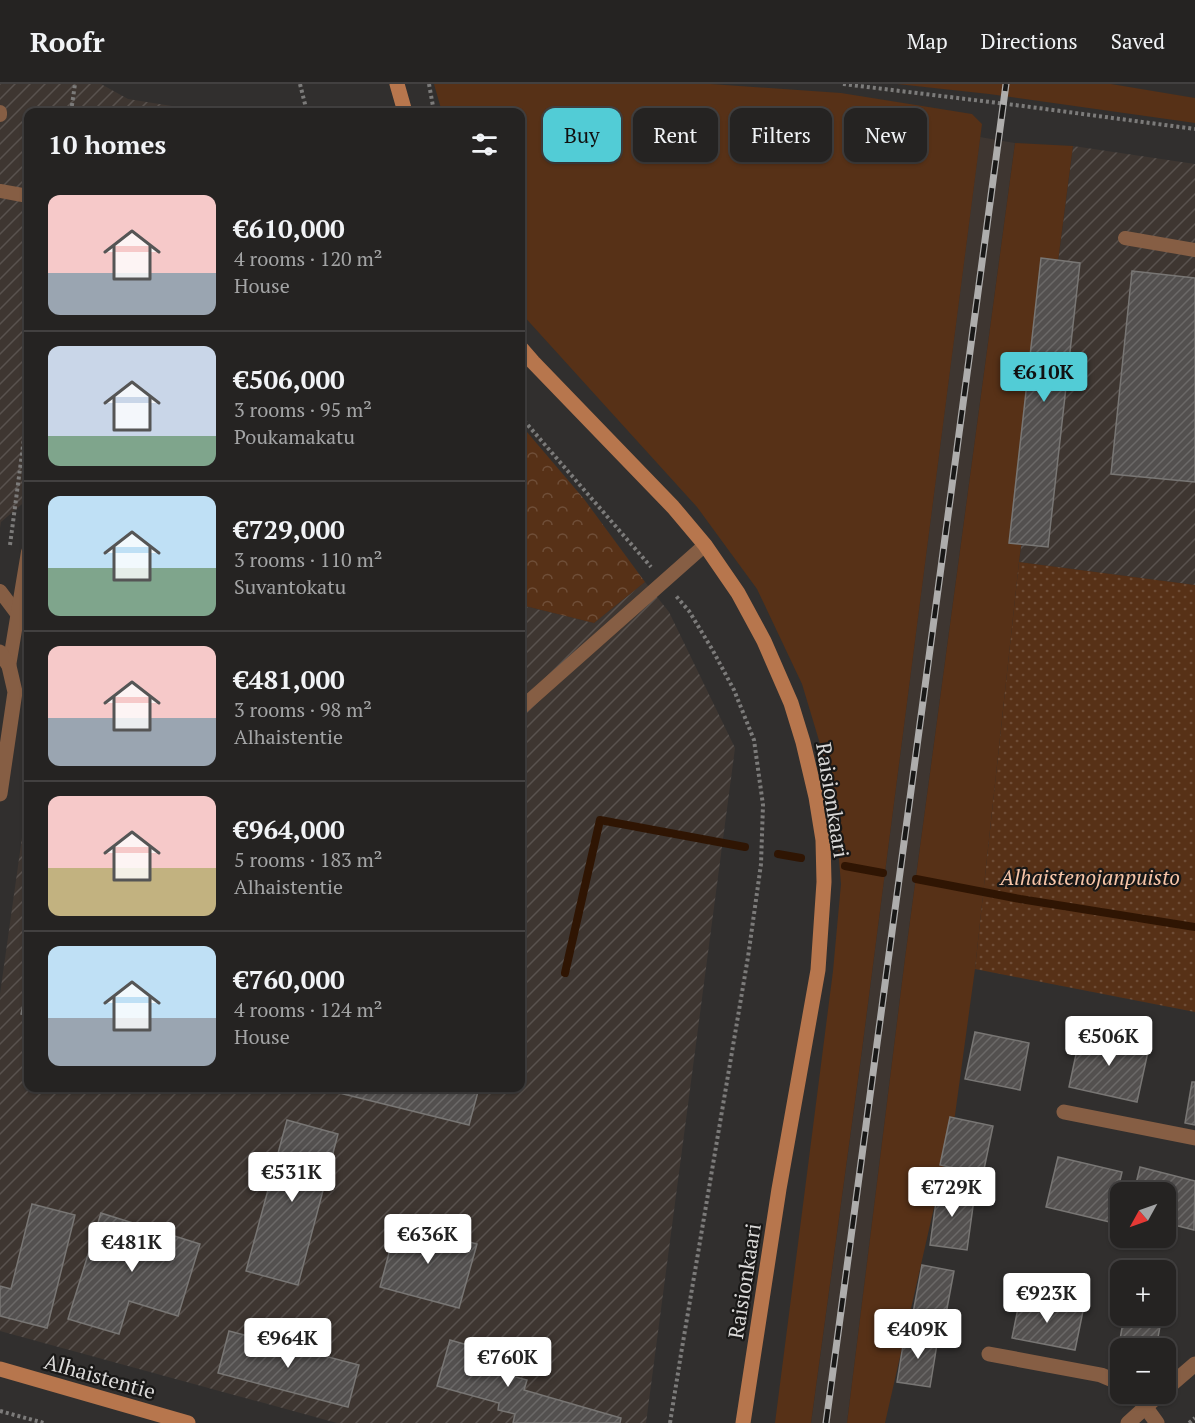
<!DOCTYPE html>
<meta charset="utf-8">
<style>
:root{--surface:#252322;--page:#2d2b2a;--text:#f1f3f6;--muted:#a3a4a5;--line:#424040;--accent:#52ccd6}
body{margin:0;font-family:"PT Serif",serif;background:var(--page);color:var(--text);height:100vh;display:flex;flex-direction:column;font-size:22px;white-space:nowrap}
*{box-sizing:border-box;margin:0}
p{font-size:20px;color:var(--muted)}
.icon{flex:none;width:33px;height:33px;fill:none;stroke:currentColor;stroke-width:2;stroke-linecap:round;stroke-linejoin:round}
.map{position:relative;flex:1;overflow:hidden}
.details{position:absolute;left:24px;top:24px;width:501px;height:984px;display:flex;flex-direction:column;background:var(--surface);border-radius:12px;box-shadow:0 2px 4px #0004,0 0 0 2px var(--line)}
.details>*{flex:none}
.hud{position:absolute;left:543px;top:24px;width:561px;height:54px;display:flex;gap:12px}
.needle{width:39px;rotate:230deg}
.fabs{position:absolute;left:1110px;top:1098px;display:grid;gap:12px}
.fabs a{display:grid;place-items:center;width:66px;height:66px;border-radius:12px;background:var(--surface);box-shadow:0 2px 4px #0004,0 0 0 2px var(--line);font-size:30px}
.price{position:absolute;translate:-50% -51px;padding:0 14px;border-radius:6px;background:#fff;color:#222;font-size:20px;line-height:39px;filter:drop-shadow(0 2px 3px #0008)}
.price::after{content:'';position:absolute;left:50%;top:36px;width:18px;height:14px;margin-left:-9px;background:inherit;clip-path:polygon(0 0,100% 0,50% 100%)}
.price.current{background:var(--accent);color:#111}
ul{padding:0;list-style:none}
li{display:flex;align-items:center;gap:18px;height:150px;padding:0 24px}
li+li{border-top:2px solid var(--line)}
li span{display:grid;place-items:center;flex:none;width:168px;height:120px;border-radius:12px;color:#555}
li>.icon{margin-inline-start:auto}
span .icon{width:72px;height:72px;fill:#fffc;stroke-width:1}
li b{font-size:26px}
h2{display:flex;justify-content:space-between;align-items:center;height:72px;padding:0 24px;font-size:26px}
.chip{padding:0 21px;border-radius:12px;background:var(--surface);box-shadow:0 2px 4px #0004,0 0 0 2px var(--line);font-size:21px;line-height:54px}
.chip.current{background:var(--accent);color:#111}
header{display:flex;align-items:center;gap:36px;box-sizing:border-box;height:84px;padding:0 30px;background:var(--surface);border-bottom:2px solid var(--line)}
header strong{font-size:28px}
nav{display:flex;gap:33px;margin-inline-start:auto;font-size:21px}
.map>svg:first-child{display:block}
.built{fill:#3e3631}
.industrial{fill:url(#industrial-furrows)}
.grass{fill:#573117}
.forest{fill:url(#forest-crowns)}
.park{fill:url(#park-dots)}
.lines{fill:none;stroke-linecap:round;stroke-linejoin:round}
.stream{stroke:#2f1503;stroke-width:8}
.building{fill:url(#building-hatch);stroke:#787674;stroke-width:1.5}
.path{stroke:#7c7b7a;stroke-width:4;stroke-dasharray:3 3;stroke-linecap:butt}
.lane{stroke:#865e44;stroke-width:14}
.street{stroke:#865e44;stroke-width:15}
.secondary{stroke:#b7764d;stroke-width:15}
.rail-casing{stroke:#aeadac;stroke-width:7}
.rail{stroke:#191817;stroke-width:4.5;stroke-dasharray:14;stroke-linecap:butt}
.labels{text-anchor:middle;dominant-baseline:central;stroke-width:4.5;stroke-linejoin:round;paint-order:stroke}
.street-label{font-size:21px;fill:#dad9d8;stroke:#191817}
.park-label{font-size:21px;font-style:italic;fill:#f7c5a8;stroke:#191817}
</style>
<header>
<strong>Roofr</strong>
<nav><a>Map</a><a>Directions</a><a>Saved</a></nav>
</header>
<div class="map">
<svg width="1195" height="1339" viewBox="0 0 1195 1339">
<defs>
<pattern id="industrial-furrows" width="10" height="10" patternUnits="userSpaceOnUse" patternTransform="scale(1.5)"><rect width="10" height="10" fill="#3e3631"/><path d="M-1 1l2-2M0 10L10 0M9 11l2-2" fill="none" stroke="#59524e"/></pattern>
<pattern id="forest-crowns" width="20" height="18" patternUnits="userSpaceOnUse" patternTransform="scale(1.5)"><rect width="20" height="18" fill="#573117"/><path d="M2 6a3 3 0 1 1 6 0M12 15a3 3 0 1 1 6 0" fill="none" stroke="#6f4e38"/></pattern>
<pattern id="park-dots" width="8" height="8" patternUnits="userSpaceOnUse" patternTransform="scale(1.5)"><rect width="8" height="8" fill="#573117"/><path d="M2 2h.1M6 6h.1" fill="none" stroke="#6f4e38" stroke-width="1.8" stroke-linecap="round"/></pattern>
<pattern id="building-hatch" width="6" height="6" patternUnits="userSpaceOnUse" patternTransform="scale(1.5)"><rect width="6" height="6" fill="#53504f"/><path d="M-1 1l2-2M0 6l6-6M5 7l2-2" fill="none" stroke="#6b6968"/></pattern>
</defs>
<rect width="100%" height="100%" fill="#312f2e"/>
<!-- built -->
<polygon class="built" points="980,53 1015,59 905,874 847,1339 811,1339 862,966"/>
<!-- industrial -->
<g class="industrial">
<polygon points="0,0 101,0 128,15 178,23 177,28 28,28 28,415 1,438 0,444"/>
<polygon points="1073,62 1195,80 1195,501 1019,478"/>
<polygon points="645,498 669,528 735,664 646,1339 337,1339 0,1247 0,910 28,711 28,1004 520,1004 521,521 594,539"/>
</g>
<!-- grass -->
<g class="grass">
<polygon points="434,0 711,0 841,9 972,30 982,40 862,966 811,1339 775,1339 833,887 841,800 833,703 802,600 757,505 697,423 521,229 520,28 442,28"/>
<polygon points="897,0 1111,0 1195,14 1195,39 989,10"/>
<polygon points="1015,59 1073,62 1019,478 975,885 955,1031 885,1339 847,1339 905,874"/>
</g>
<!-- forest -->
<polygon class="forest" points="521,341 584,415 645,498 594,539 521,521"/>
<!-- park -->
<polygon class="park" points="1019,478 1195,501 1195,928 975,885"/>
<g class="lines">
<!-- stream -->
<g class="stream">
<polyline points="778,770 801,774"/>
<polyline points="845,782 883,789"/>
<polyline points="916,795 1020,815 1195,843"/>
<polyline points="565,889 600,736 745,763"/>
</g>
</g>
<!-- building -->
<g class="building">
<polygon points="1041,174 1080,179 1048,463 1009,459"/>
<polygon points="1132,187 1195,194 1195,398 1111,390"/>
<polygon points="28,900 28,932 21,930"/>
<polygon points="1081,947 1149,963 1137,1018 1069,1003"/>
<polygon points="975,948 1029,959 1020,1006 965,995"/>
<polygon points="1192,998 1195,998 1195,1041 1185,1039"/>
<polygon points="319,1004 479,1004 469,1041"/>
<polygon points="950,1033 993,1042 983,1090 940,1081"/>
<polygon points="287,1036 338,1050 298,1201 246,1187"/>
<polygon points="1058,1073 1122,1088 1110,1138 1046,1123"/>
<polygon points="1140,1083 1195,1097 1194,1146 1166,1139 1166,1108 1134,1108"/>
<polygon points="938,1103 975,1108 967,1166 930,1161"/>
<polygon points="32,1120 75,1131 47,1244 0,1232 0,1202 11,1205"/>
<polygon points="101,1129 200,1160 178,1232 129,1217 119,1250 68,1235"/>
<polygon points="397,1139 477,1160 459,1224 380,1203"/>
<polygon points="922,1181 954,1187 945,1235 913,1229"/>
<polygon points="1020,1214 1083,1227 1075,1266 1012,1254"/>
<polygon points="1124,1232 1162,1232 1156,1264 1120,1264 1120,1280 1116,1279"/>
<polygon points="229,1247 359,1281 348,1323 218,1289"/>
<polygon points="905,1249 938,1254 930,1303 897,1298"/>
<polygon points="450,1256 517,1275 512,1292 527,1296 524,1306 621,1334 620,1339 513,1339 515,1330 498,1326 499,1319 437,1302"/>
</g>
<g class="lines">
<!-- path -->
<g class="path">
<polyline points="300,0 307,28"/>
<polyline points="429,0 434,28"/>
<polyline points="843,0 1023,22 1195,45"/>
<polyline points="71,28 75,0"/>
<polyline points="520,332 651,483"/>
<polyline points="10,461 28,324"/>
<polyline points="0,1327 44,1339"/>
<polyline points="670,1339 681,1270 748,873 761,780 763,721 754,656 734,606 712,565 689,527 676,512"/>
<polyline points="1189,1339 1195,1334"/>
</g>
<!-- lane -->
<g class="lane">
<polyline points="0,31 0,28"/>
<polyline points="0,107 28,112"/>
<polyline points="1125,154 1195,166"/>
<polyline points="0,507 18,531"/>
<polyline points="9,582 28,468"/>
<polyline points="520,625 705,461"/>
</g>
<!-- street -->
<g class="street">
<polyline points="0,568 9,582 15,608 0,710"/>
<polyline points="1064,1028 1195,1054"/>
<polyline points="989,1270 1101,1291 1120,1299"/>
<polyline points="1166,1305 1195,1280"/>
<polyline points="1136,1310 1157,1339"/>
<polyline points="1128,1339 1160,1310"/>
</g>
<!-- secondary -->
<g class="secondary">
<polyline points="397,0 405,28"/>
<polyline points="520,263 533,278 673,423 705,461 738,509 764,557 791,619 803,658 816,713 823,756 824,798 818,886 779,1105 743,1339"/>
<polyline points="0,1285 188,1339"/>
</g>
<!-- rail casing -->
<g class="rail-casing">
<polyline id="rail" points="826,1339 1006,0"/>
</g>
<!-- rail -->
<use href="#rail" class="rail"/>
</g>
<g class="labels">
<!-- street labels -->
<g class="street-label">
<text transform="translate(833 716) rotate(81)">Raisionkaari</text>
<text transform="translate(744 1197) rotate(-81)">Raisionkaari</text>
<text transform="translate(100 1292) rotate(16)">Alhaistentie</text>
</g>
<!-- park labels -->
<g class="park-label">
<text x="1090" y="793">Alhaistenojanpuisto</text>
</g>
</g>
</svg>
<div class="fabs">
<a><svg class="needle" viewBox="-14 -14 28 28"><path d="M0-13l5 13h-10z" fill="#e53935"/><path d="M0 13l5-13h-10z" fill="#a3a4a5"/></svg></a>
<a>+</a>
<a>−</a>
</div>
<b class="price current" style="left:1044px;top:319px">€610K</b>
<b class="price" style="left:1109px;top:983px">€506K</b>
<b class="price" style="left:292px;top:1119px">€531K</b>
<b class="price" style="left:952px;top:1134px">€729K</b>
<b class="price" style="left:428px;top:1181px">€636K</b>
<b class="price" style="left:132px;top:1189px">€481K</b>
<b class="price" style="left:1047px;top:1240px">€923K</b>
<b class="price" style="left:918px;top:1276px">€409K</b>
<b class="price" style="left:288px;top:1285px">€964K</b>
<b class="price" style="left:508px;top:1304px">€760K</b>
<div class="hud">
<a class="chip current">Buy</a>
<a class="chip">Rent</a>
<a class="chip">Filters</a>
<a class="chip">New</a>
</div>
<section class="details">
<h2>10 homes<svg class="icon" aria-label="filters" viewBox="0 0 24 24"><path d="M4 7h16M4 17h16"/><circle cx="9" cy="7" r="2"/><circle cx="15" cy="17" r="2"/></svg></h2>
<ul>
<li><span style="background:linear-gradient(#f6c9c9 65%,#9aa5b1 0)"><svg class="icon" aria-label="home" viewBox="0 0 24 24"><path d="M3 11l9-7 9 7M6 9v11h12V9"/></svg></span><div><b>€610,000</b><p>4 rooms · 120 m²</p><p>House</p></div></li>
<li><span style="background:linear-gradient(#c9d6e8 75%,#7fa58c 0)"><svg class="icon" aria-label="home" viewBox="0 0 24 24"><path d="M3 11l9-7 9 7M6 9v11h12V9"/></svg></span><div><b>€506,000</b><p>3 rooms · 95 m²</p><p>Poukamakatu</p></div></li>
<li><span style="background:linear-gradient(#bfe0f5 60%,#7fa58c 0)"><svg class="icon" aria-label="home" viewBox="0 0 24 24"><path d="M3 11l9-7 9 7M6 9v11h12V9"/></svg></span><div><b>€729,000</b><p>3 rooms · 110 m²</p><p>Suvantokatu</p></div></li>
<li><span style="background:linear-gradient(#f6c9c9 60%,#9aa5b1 0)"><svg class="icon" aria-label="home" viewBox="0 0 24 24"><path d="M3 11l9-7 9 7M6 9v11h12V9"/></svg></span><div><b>€481,000</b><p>3 rooms · 98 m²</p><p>Alhaistentie</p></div></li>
<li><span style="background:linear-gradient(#f6c9c9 60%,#c2b280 0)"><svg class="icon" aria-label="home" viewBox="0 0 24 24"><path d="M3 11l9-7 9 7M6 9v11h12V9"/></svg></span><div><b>€964,000</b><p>5 rooms · 183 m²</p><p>Alhaistentie</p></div></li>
<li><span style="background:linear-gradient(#bfe0f5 60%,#9aa5b1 0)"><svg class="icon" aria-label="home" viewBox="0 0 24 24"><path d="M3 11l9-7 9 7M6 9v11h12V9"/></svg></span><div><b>€760,000</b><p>4 rooms · 124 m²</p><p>House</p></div></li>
</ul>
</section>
</div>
